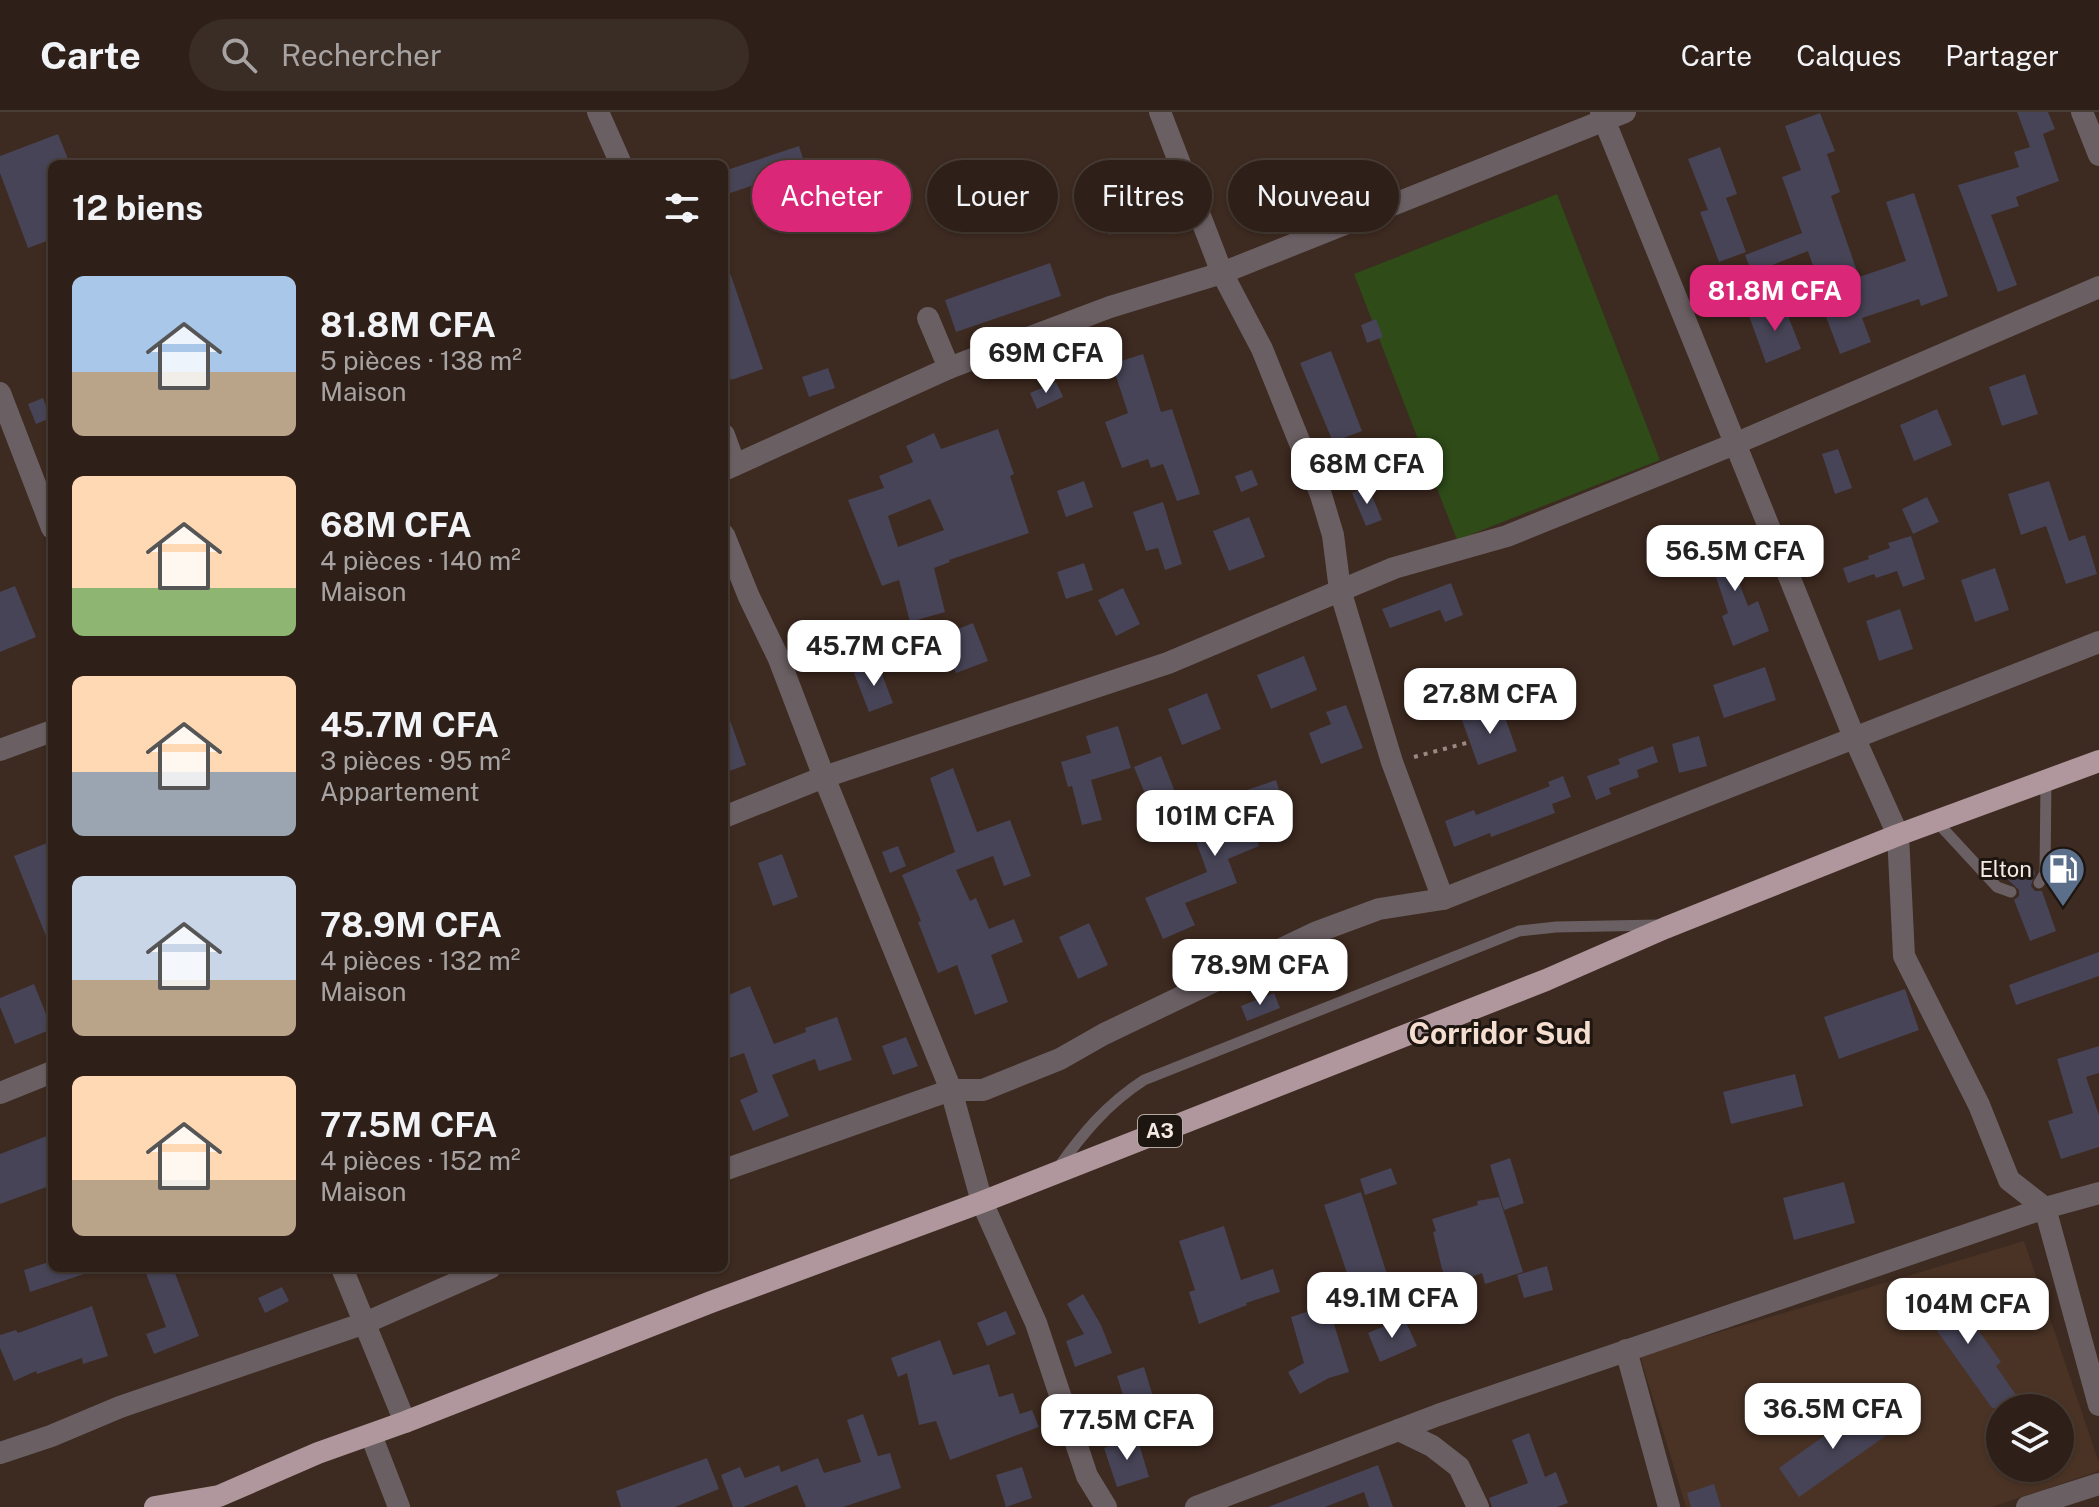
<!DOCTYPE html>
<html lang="fr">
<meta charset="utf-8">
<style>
:root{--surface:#2e2018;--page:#3a2d25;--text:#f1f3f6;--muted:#a7a3a2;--line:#493e37;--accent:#db2777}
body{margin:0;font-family:"Public Sans",sans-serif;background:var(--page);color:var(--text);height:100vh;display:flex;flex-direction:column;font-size:30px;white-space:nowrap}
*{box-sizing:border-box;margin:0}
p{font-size:26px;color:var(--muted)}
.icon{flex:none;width:44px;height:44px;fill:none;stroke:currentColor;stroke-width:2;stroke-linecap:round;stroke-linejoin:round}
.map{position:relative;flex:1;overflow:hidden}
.side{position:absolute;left:48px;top:48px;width:680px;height:1112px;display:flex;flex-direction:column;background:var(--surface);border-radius:12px;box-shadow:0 2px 6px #0004,0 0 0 2px var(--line)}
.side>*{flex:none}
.top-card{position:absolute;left:752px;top:48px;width:760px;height:72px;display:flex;gap:16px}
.buttons{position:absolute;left:1986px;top:1282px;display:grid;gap:16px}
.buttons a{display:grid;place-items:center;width:88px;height:88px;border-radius:50%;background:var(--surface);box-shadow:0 2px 6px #0004,0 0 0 2px var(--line);font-size:40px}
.price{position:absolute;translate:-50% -68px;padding:0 18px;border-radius:16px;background:#fff;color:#222;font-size:26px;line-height:52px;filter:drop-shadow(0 2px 4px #0008)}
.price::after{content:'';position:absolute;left:50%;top:48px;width:24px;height:18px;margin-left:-12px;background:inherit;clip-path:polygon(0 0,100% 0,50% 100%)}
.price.current{background:var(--accent);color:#fff}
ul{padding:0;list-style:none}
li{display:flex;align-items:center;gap:24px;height:200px;padding:0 24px}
li span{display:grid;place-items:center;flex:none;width:224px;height:160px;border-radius:12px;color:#555}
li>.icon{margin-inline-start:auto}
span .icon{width:96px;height:96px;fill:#fffc;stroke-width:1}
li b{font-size:34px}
h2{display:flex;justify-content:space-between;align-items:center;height:96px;padding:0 24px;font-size:34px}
.tag{padding:0 28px;border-radius:36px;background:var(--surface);box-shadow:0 2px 6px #0004,0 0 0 2px var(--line);font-size:28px;line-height:72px}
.tag.current{background:var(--accent);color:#fff}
header{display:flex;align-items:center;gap:48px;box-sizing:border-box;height:112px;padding:0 40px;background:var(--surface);border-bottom:2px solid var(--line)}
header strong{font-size:38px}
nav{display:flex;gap:44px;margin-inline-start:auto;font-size:28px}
.search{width:560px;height:72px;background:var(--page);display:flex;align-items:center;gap:20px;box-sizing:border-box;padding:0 28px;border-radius:44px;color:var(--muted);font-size:30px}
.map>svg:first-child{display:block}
.built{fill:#4a3325;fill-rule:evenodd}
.green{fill:#2e4b18}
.building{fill:#474457;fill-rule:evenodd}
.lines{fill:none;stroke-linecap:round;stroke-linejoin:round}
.path{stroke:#998a81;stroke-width:4;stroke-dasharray:4 6;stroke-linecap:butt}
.service{stroke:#6a5f62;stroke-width:11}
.minor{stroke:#6a5f62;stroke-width:22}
.trunk{stroke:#b0979d;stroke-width:22}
.labels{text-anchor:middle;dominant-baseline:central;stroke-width:6;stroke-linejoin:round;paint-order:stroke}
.shield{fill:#1d1510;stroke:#b4a9a3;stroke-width:2}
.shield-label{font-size:20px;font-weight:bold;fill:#f5e9e2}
.poi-label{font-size:22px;fill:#f5e9e2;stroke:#1d1510;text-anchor:end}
.district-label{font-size:30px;font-weight:bold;fill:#f5ddcf;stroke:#1d1510}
</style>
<header>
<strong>Carte</strong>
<div class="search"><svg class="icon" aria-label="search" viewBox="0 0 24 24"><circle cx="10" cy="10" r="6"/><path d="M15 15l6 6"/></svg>Rechercher</div>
<nav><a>Carte</a><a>Calques</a><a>Partager</a></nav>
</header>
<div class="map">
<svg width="2099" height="1395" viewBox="0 0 2099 1395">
<rect width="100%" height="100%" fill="#3d2a20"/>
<!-- built -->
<path class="built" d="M2024 1129 2099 1351V1359L1992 1395H1686L1640 1244ZM2000 1296H2060V1356H2000Z"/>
<!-- green -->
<polygon class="green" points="1557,82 1660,348 1457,428 1354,162"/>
<!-- building -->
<g class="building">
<polygon points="2017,0 2048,0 2055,17 2043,22 2059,69 2016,85 2019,94 1991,103 2017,173 1998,180 1958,73 2019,55 2014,40 2030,35"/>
<polygon points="1820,1 1835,39 1827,42 1840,80 1831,84 1859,165 1906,149 1886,90 1914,81 1948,184 1921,194 1919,187 1862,206 1871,230 1840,242 1822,194 1826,192 1808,139 1752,161 1745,143 1802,121 1782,65 1801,58 1785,14"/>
<polygon points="58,22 70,52 52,52 52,127 28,136 0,61 0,44"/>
<polygon points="799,34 806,56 724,83 724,59"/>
<polygon points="1720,35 1737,82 1726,86 1746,140 1719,150 1700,100 1708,98 1688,47"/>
<polygon points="1131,83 1141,112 1109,123 1100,94"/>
<polygon points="1050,151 1061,184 956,220 945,188"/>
<polygon points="724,152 727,152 763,257 731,268 724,249"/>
<polygon points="1783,191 1801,237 1766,251 1749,204"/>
<polygon points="1376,207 1383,225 1367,231 1361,213"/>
<polygon points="1331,239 1362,319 1333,330 1300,251"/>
<polygon points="1143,242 1161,300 1172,297 1200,382 1177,389 1163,352 1151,356 1148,347 1122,356 1105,310 1128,301 1112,252"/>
<polygon points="828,256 835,276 809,285 802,265"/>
<polygon points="2025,262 2038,302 2002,314 1989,275"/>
<polygon points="1056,270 1063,285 1037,297 1030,281"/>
<polygon points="43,286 51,306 36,312 28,292"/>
<polygon points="1937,297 1952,333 1914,349 1900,313"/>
<path d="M998 317 1014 362 1010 364 1029 421 949 448 950 450 934 456 945 500 910 510 899 468 882 474 848 388 884 376 879 364 913 350 906 334 934 321 941 337ZM930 387 944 418 898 435 888 404Z"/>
<polygon points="1838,337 1852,376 1835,382 1822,342"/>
<polygon points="1252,358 1258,373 1241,380 1235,364"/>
<polygon points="1084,369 1093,395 1066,405 1057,379"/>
<polygon points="2049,369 2069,429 2085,423 2097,462 2066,472 2046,414 2021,423 2008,382"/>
<polygon points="1368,374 1382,408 1366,414 1352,381"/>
<polygon points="1927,385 1939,410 1913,422 1902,397"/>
<polygon points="1163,390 1182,452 1165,458 1158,436 1146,439 1133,400"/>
<polygon points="1249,405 1265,445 1229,459 1213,419"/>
<polygon points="1735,424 1747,456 1735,460 1748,494 1758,489 1769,519 1733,534 1722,504 1728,501 1706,435"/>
<polygon points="1911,424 1925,467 1903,475 1897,459 1876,466 1874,462 1848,471 1843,456 1869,447 1868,444 1890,436 1888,431"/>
<polygon points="1084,451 1093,478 1066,487 1057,460"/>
<polygon points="1995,456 2009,498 1975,510 1961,468"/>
<polygon points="1451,471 1463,503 1445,510 1440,498 1390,516 1382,497"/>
<polygon points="15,474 36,525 0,540 0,480"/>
<polygon points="1123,476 1140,512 1116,524 1098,488"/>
<polygon points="1900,497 1913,537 1879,549 1866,509"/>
<polygon points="973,511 988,549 956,561 941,524"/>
<polygon points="1304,544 1317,578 1271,597 1257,563"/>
<polygon points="878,552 893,591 869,600 854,561"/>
<polygon points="1765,555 1776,588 1724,606 1713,573"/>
<polygon points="1207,581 1221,617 1182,633 1168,597"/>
<polygon points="1346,593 1363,636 1321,652 1309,621 1331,612 1326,600"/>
<polygon points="1501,594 1517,639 1478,653 1462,608"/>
<polygon points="724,597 726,597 746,653 724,661"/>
<polygon points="1118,614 1131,656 1091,668 1102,708 1082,713 1072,674 1068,675 1061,650 1091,641 1086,624"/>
<polygon points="1699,624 1707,654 1679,661 1672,632"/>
<polygon points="1653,634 1658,650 1637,658 1639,665 1609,676 1611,682 1596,688 1587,664 1620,652 1618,647"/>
<polygon points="1161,644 1177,685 1151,696 1134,655"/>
<polygon points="953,656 977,720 1010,708 1031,764 1004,774 993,744 956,758 970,789 976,786 989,817 1014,807 1023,830 991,843 1008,890 975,903 957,853 938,861 918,810 921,809 902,763 955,740 930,666"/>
<polygon points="1563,664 1571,685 1552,692 1555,701 1491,725 1490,721 1454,735 1445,709 1474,698 1476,703 1550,674 1548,670"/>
<polygon points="1276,668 1285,697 1251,709 1259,734 1228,747 1237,771 1185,791 1195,813 1163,827 1145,786 1207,760 1191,715 1252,691 1247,678"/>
<polygon points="47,731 52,744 50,834 14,744"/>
<polygon points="898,734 906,754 890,761 882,740"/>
<polygon points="782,742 798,785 773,794 758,751"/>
<polygon points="2033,756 2035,761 2031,774 2035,779 2042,779 2056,819 2030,829 2014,788 2019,784 2019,778 2006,766"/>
<polygon points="1089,811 1108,853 1078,867 1059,825"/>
<polygon points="2099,840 2099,864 2016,893 2009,873"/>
<polygon points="34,872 52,917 15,932 0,895 0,886"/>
<polygon points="750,874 774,932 806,920 805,916 837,905 852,948 819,959 815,947 772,963 789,1004 753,1019 740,988 758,980 744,941 724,948 724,885"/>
<polygon points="1905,877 1919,918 1839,947 1824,905"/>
<polygon points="1274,881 1280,896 1247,909 1241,894"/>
<polygon points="906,925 918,954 893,963 882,934"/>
<polygon points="2099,934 2099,961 2086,965 2099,1003 2099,1035 2061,1047 2048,1009 2073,1001 2057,947"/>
<polygon points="1795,962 1803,994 1731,1012 1723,980"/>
<polygon points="52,1022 52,1073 0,1092 0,1042"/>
<polygon points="1510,1046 1524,1091 1504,1098 1490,1053"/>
<polygon points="1391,1056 1397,1072 1365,1083 1360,1067"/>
<polygon points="1844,1070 1855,1111 1794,1128 1783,1086"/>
<polygon points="1361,1080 1389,1169 1354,1182 1324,1093"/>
<polygon points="1499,1085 1523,1160 1485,1172 1482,1161 1450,1173 1442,1157 1433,1120 1436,1119 1432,1107 1478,1093 1477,1089"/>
<polygon points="1224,1114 1241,1168 1273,1157 1280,1180 1246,1191 1247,1193 1199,1212 1189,1180 1195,1178 1179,1129"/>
<polygon points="52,1149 52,1156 92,1156 93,1159 30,1180 24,1158"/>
<polygon points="1547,1154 1553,1178 1524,1186 1517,1163"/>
<polygon points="144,1156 173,1156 199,1224 154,1242 146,1222 166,1215"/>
<polygon points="1942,1168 2001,1250 1996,1254 2025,1296 1992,1296 1915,1188"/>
<polygon points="282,1175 289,1189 265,1201 258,1186"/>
<polygon points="1083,1182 1101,1213 1112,1241 1075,1255 1066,1229 1084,1222 1067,1192"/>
<polygon points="1328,1193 1349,1260 1329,1266 1300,1282 1288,1260 1304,1251 1291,1205"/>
<polygon points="92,1194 108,1244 83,1252 82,1246 37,1262 36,1259 14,1269 0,1236 0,1223 16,1218 18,1221"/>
<polygon points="1006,1199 1016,1222 987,1234 977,1211"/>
<polygon points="1404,1206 1417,1234 1380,1250 1368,1221"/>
<polygon points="940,1228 953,1263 989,1252 999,1285 1013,1281 1020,1302 1032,1298 1039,1315 950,1348 936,1309 919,1313 907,1261 898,1265 891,1246"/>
<polygon points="1144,1255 1154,1288 1127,1296 1117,1264"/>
<polygon points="1866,1294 1887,1323 1799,1385 1779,1356"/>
<polygon points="863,1302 878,1344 890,1341 901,1376 843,1395 806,1395 797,1373 743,1395 733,1395 721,1363 740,1355 745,1366 779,1353 781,1360 818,1346 824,1361 861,1350 847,1308"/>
<polygon points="1529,1321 1545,1365 1556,1360 1568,1391 1557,1395 1492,1395 1489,1386 1528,1371 1512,1328"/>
<polygon points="1137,1325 1149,1365 1117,1375 1104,1336"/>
<polygon points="707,1346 719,1377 675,1395 621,1395 616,1379"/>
<polygon points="1378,1353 1393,1395 1369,1395 1364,1380 1325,1395 1268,1395"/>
<polygon points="1022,1355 1032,1386 1006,1395 996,1363"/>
<polygon points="1714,1372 1721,1395 1691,1395 1687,1381"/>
</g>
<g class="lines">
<!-- path -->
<polyline class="path" points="1414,645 1470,630"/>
<!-- service -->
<g class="service">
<polyline points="1936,709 1997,775 2011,780"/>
<polyline points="2039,771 2045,761 2046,668"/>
<path d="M1058 1056C1083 1021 1107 992 1144 968L1519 819 1556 815 1658 813"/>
</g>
<!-- minor -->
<g class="minor">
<polyline points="598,0 621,52"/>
<polyline points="1601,0 1854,625 1898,723 1904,844 1979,993 2009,1068 2045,1096 2099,1293"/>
<polyline points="2082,0 2099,43"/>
<polyline points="928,206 949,256"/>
<polyline points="0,281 52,416"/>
<polyline points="724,323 735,353"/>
<polyline points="724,358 949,256 1110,195 1222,161 1625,0"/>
<polyline points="724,423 749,485 779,547 824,665 951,978 982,1090 1036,1211 1087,1364 1106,1395"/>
<polyline points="0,638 52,619"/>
<polyline points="724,705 824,665 1168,551 1394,456 1507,424 1737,331 2099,175"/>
<polyline points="1443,787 2099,530"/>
<polyline points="0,981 52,960"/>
<polyline points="724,1058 951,978 983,978 1060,947 1104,922 1317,820 1379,797 1443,787 1392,650 1340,478 1333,423 1321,383 1262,237 1222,161 1160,0"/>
<polyline points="342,1156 405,1310"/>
<polyline points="1626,1238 1669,1395"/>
<polyline points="1399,1318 1432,1334 1459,1355 1478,1395"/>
<polyline points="371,1323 399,1395"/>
<polyline points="0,1341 51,1324 120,1295 365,1211 490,1156"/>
<polyline points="1196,1395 1438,1303 2045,1096 2099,1081"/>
<polyline points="2027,1395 2099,1372"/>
</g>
<!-- trunk -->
<polyline class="trunk" points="155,1395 219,1384 318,1341 405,1310 711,1190 982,1090 1546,868 1665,816 1898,723 2099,649"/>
</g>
<!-- icons -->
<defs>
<g id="fuel-pin" transform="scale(2.3)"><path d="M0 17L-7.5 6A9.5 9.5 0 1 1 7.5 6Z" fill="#5c6f8a" stroke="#1d1510"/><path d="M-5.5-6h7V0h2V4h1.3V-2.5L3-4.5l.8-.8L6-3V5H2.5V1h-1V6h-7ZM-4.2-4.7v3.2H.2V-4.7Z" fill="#fff"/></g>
</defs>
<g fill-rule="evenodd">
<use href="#fuel-pin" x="2063" y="757"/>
</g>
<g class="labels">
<!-- shield labels -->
<rect class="shield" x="1138" y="1003" width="44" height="32" rx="6"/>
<g class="shield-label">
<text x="1160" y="1019">A3</text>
</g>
<!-- poi labels -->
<g class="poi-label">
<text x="2032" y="757">Elton</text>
</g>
<!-- district labels -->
<g class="district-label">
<text x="1500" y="921">Corridor Sud</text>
</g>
</g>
</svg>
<div class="buttons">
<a><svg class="icon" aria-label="layers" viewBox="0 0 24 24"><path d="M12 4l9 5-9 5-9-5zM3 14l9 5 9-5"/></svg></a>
</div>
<b class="price current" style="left:1775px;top:221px">81.8M CFA</b>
<b class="price" style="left:1046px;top:283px">69M CFA</b>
<b class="price" style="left:1367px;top:394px">68M CFA</b>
<b class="price" style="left:1735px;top:481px">56.5M CFA</b>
<b class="price" style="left:874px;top:576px">45.7M CFA</b>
<b class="price" style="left:1490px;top:624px">27.8M CFA</b>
<b class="price" style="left:1215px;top:746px">101M CFA</b>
<b class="price" style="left:1260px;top:895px">78.9M CFA</b>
<b class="price" style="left:1392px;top:1228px">49.1M CFA</b>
<b class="price" style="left:1968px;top:1234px">104M CFA</b>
<b class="price" style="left:1833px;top:1339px">36.5M CFA</b>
<b class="price" style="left:1127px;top:1350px">77.5M CFA</b>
<div class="top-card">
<a class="tag current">Acheter</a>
<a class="tag">Louer</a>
<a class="tag">Filtres</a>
<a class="tag">Nouveau</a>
</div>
<section class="side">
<h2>12 biens<svg class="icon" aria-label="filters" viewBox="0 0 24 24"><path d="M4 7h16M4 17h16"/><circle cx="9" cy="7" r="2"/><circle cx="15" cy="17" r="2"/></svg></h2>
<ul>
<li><span style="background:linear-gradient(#a9c7e8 60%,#b9a48a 0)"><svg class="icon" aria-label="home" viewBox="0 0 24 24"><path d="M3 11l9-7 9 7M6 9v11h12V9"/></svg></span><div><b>81.8M CFA</b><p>5 pièces · 138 m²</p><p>Maison</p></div></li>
<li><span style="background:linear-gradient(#ffd9b3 70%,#8fb573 0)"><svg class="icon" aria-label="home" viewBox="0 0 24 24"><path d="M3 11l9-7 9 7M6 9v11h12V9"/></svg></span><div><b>68M CFA</b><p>4 pièces · 140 m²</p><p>Maison</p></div></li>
<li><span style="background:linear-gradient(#ffd9b3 60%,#9aa5b1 0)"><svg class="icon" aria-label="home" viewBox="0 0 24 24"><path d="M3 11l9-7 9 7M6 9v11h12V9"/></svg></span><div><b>45.7M CFA</b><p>3 pièces · 95 m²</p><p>Appartement</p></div></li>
<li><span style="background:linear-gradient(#c9d6e8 65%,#b9a48a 0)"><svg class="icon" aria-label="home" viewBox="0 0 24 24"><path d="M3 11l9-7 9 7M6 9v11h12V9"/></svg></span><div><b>78.9M CFA</b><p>4 pièces · 132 m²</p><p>Maison</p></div></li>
<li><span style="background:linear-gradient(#ffd9b3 65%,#b9a48a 0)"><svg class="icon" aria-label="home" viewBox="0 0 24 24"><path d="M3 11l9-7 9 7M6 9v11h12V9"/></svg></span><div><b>77.5M CFA</b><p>4 pièces · 152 m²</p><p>Maison</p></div></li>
</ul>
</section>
</div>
